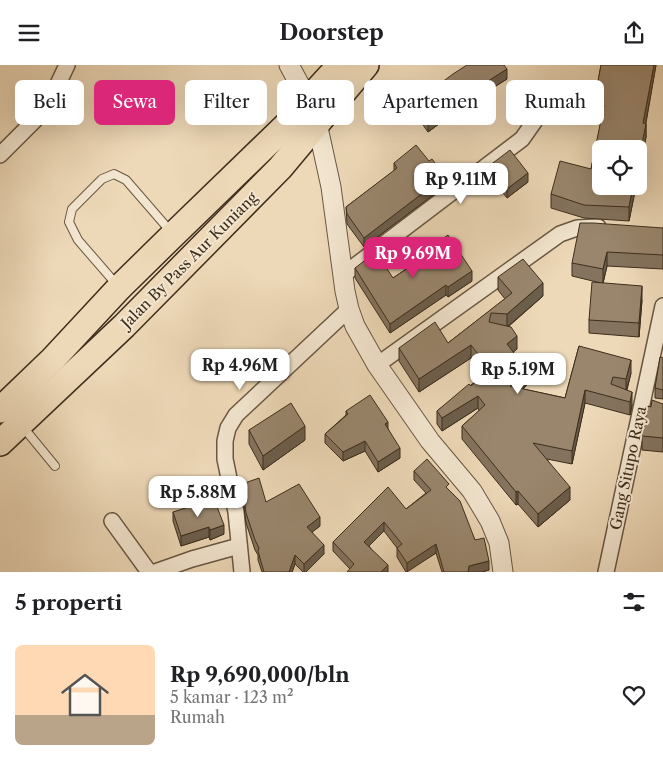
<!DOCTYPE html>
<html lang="id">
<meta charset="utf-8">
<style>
:root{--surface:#fff;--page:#f6f6f6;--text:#202124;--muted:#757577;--line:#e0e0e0;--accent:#db2777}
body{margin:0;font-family:"Libre Caslon Text",serif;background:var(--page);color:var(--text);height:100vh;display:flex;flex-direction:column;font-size:19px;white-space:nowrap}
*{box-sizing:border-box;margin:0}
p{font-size:16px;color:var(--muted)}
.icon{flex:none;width:28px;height:28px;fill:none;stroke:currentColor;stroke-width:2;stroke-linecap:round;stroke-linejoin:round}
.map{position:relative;height:507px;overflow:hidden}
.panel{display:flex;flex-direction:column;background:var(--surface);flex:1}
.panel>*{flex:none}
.banner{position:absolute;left:15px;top:15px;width:634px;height:45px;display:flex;gap:10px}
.controls{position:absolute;left:592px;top:75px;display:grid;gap:10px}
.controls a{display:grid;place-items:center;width:55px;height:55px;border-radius:8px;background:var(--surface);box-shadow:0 5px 20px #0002;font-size:25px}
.price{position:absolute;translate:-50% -42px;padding:0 11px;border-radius:10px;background:#fff;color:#222;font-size:16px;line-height:32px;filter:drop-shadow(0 1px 2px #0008)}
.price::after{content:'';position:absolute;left:50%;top:30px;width:15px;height:11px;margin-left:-8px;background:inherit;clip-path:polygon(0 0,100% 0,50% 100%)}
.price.selected{background:var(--accent);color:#fff}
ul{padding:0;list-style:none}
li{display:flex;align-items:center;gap:15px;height:125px;padding:0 15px}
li+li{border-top:1px solid var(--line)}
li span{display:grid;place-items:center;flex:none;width:140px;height:100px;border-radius:8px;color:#555}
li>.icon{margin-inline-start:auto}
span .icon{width:60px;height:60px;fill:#fffc;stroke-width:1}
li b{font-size:21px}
h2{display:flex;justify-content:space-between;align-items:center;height:60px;padding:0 15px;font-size:21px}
.pill{padding:0 18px;border-radius:8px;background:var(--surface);box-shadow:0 5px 20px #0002;font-size:18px;line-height:45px}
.pill.selected{background:var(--accent);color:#fff}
header{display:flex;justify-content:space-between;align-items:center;height:65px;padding:0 15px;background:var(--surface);font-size:22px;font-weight:800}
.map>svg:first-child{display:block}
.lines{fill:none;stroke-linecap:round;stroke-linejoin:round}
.service-casing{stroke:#695843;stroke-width:10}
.minor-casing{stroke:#695843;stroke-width:18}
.tertiary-casing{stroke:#695843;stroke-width:21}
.trunk-casing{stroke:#3d2e1c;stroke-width:28}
.service{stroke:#f3e6d0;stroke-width:8}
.minor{stroke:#f3e6d0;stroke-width:15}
.tertiary{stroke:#f3e6d0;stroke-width:19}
.trunk{stroke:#edd8b7;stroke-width:25}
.wall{fill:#84735e;stroke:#3d2e1c}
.shaded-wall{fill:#6b5e4c;stroke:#3d2e1c}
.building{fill:#99866d;stroke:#3d2e1c}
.labels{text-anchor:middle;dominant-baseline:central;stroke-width:4;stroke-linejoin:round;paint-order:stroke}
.street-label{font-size:15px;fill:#3d2e1c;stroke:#f3e6d0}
</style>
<header><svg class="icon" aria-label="menu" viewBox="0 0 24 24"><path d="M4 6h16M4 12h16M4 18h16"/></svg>Doorstep<svg class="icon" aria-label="share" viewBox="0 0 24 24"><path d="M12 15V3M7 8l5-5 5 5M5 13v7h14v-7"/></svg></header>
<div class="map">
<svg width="663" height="507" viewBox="0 0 663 507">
<rect width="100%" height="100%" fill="#edd8b7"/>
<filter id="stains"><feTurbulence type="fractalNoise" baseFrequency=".004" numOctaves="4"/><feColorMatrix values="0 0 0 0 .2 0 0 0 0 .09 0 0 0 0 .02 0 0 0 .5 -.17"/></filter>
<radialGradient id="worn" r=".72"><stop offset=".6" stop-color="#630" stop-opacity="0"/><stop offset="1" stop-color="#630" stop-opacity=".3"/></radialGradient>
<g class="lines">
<!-- service casing -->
<g class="service-casing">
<g id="service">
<polyline points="117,220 78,175 69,157 72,144 102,114 114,109 126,115 172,168"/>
<polyline points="23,362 55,401"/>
</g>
</g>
<!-- minor casing -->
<g class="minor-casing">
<g id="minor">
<polyline points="0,90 41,49 51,34 67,0"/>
<polyline points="343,210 522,74 534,57 541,39"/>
<polyline points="377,300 560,169 577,163 598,162"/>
<polyline points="112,456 149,507"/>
<polyline points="155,507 192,494 239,481"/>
<polyline points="242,507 236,447 225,394 225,376 228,363 236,350 349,244"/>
<polyline points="606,507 663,241"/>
</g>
</g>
<!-- tertiary casing -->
<g class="tertiary-casing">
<g id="tertiary">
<polyline points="289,0 308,35"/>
<polyline points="317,58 331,122 345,226 349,244 355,261 377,300 430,376 472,426 490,456 499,478 503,507"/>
</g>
</g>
<!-- trunk casing -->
<g class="trunk-casing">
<g id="trunk">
<polyline points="0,345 53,294 119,223 173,170 300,47 308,35 340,0"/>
<polyline points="0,378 124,261 280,103 366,0"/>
</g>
</g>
<!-- service -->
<use href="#service" class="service"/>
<!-- minor -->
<use href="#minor" class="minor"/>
<!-- tertiary -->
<use href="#tertiary" class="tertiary"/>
<!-- trunk -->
<use href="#trunk" class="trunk"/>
</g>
<!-- wall -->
<g class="wall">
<polygon points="601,0 656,0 646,58 646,72 629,156 584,153 551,143 551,129 591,104 602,53 594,51 594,38"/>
<polygon points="507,14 458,45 428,67 414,47 414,38"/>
<polygon points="394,98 445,121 364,182 347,159 346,142 394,106"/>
<polygon points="489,101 528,117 507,133 489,111"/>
<polygon points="663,163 663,204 607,201 603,218 642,235 639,272 589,268 589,255 601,218 572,211 572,198"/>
<polygon points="424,187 472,216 448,232 446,230 390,268 355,213 355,203 393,213 424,192"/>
<polygon points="498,212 543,231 508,262 517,284 513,287 528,319 523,324 565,333 579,281 631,308 627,325 632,340 630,350 585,338 572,399 547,394 570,435 538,462 518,439 516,440 462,374 462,361 479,346 478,343 442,366 437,359 437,346 484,310 471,293 419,327 399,296 399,283 448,278 505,234 498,225"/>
<polygon points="663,293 663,334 655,333 655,323"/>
<polygon points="663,339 663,387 642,385 642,371"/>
<polygon points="346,346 388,364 400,393 378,407 365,386 343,396 325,378 325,369 346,350"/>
<polygon points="249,365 305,375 263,405 249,379"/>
<polygon points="414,406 449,425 475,475 489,505 482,507 442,507 436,488 406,507 397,492 397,483 384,466 369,481 388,507 350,504 333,486 333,477 406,444 426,428 414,415"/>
<polygon points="242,419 266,437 320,461 312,467 324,489 306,507 303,507 295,499 292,507 262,507 258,495 258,490 255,485 246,458 242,428"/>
<polygon points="173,447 224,469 210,475 209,472 181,481 173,456"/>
</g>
<!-- shaded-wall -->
<g class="shaded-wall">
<polygon points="654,0 656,0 644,67 646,59 646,72 639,107 639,93 643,58"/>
<polygon points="507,4 507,14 458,45 428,67 428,58 458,35"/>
<polygon points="528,108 528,117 507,133 507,124"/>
<polygon points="445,111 445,121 364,182 364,173"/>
<polygon points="633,121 636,121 629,156 629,142"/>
<polygon points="607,187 607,201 603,218 603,204"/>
<polygon points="472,206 472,216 448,232 448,222"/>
<polygon points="543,218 543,231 507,262 507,249"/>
<polygon points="446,220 446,230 390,268 390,259"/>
<polygon points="642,221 642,235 639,272 639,258"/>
<polygon points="517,271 517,284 507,292 507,279"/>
<polygon points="471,280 471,293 419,327 419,314"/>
<polygon points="631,295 631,308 626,327 626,314"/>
<polygon points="528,306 528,319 510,334 510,321"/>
<polygon points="585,325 585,338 572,399 572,386"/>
<polygon points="632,327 632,340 630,350 630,337"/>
<polygon points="478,331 478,343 442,366 442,353"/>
<polygon points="388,357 388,366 385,359"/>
<polygon points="305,361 305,375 263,405 263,391"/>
<polygon points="365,376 365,386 343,396 343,387"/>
<polygon points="400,383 400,393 378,407 378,397"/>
<polygon points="570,422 570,435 538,462 538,449"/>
<polygon points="518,426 518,439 516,440 516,427"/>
<polygon points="320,452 320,461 307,471 307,462"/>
<polygon points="384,457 384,466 364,486 364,477"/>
<polygon points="224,460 224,469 210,475 210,465"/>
<polygon points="209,462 209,472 181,481 181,471"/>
<polygon points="436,479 436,488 407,507 407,498"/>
<polygon points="324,480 324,489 306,507 304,507 304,499"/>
<polygon points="295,490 295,499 292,507 289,507"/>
<polygon points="489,496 489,505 482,507 468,507 469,501"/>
<polygon points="388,500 388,507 381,507"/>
</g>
<!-- building -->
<g class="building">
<polygon points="467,0 504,0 507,4 458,35 428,58 414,38 453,9"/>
<polygon points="601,0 654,0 643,58 646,59 639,93 639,84 601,84 601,121 633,121 629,142 584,140 551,129 560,96 591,104 604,40 594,38"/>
<polygon points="416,80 429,96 432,94 445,111 364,173 347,149 346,142 397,103 394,98"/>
<polygon points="510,85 528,108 507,124 489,101"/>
<polygon points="580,158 593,158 663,163 663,190 607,187 603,204 572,198"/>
<polygon points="448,170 472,206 448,222 446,220 390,259 355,203 376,187 393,213 427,190 424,187"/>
<polygon points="523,194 543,218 507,249 491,248 489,257 511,262 517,271 507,279 528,306 510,321 565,333 579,281 631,295 626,314 613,312 611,319 632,327 630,337 585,325 572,386 533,378 570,422 538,449 518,426 516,427 462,361 485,340 478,331 442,353 437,346 469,319 471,321 490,305 471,280 419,314 399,283 435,257 448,278 512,228 498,212"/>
<polygon points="592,217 642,221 639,258 589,255"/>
<polygon points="660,292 663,293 663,325 655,323"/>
<polygon points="370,330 388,357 385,359 400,383 378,397 365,376 343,387 325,369 348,349 346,346"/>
<polygon points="652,335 663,339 663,373 642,371 648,341 651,342"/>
<polygon points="291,338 305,361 263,391 249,365"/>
<polygon points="427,394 449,419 446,422 460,436 475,475 484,473 489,496 469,501 468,507 444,507 436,479 407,498 397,483 402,479 384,457 364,477 388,500 381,507 347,507 354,499 333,477 388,422 406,444 431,425 414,406"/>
<polygon points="259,413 266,437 299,419 320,452 307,462 324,480 304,499 295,490 289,507 264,507 258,486 259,483 255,475 246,448 242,419"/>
<polygon points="214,434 224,460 210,465 209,462 181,471 173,447"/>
</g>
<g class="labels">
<!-- street labels -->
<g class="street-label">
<text transform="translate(189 195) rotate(-45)">Jalan By Pass Aur Kuniang</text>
<text transform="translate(628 403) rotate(-78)">Gang Situpo Raya</text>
</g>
</g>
<rect width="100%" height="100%" filter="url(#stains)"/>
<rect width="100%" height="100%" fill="url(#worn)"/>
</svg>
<div class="controls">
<a><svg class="icon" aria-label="locate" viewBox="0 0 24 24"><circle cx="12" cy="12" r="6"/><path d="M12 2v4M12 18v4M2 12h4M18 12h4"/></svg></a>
</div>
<b class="price" style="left:461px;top:140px">Rp 9.11M</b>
<b class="price selected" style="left:413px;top:214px">Rp 9.69M</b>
<b class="price" style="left:240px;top:326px">Rp 4.96M</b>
<b class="price" style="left:518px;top:330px">Rp 5.19M</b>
<b class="price" style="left:198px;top:453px">Rp 5.88M</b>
<div class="banner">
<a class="pill">Beli</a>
<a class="pill selected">Sewa</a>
<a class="pill">Filter</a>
<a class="pill">Baru</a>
<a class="pill">Apartemen</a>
<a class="pill">Rumah</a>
</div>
</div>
<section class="panel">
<h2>5 properti<svg class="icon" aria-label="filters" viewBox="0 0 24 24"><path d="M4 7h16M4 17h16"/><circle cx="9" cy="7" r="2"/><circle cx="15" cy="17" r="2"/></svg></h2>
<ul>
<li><span style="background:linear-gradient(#ffd9b3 70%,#b9a48a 0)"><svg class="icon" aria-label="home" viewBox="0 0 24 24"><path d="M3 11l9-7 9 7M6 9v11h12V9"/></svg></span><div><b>Rp 9,690,000/bln</b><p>5 kamar · 123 m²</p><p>Rumah</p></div><svg class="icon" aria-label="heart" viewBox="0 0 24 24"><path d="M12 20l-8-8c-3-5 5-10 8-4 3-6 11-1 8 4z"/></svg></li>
</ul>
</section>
